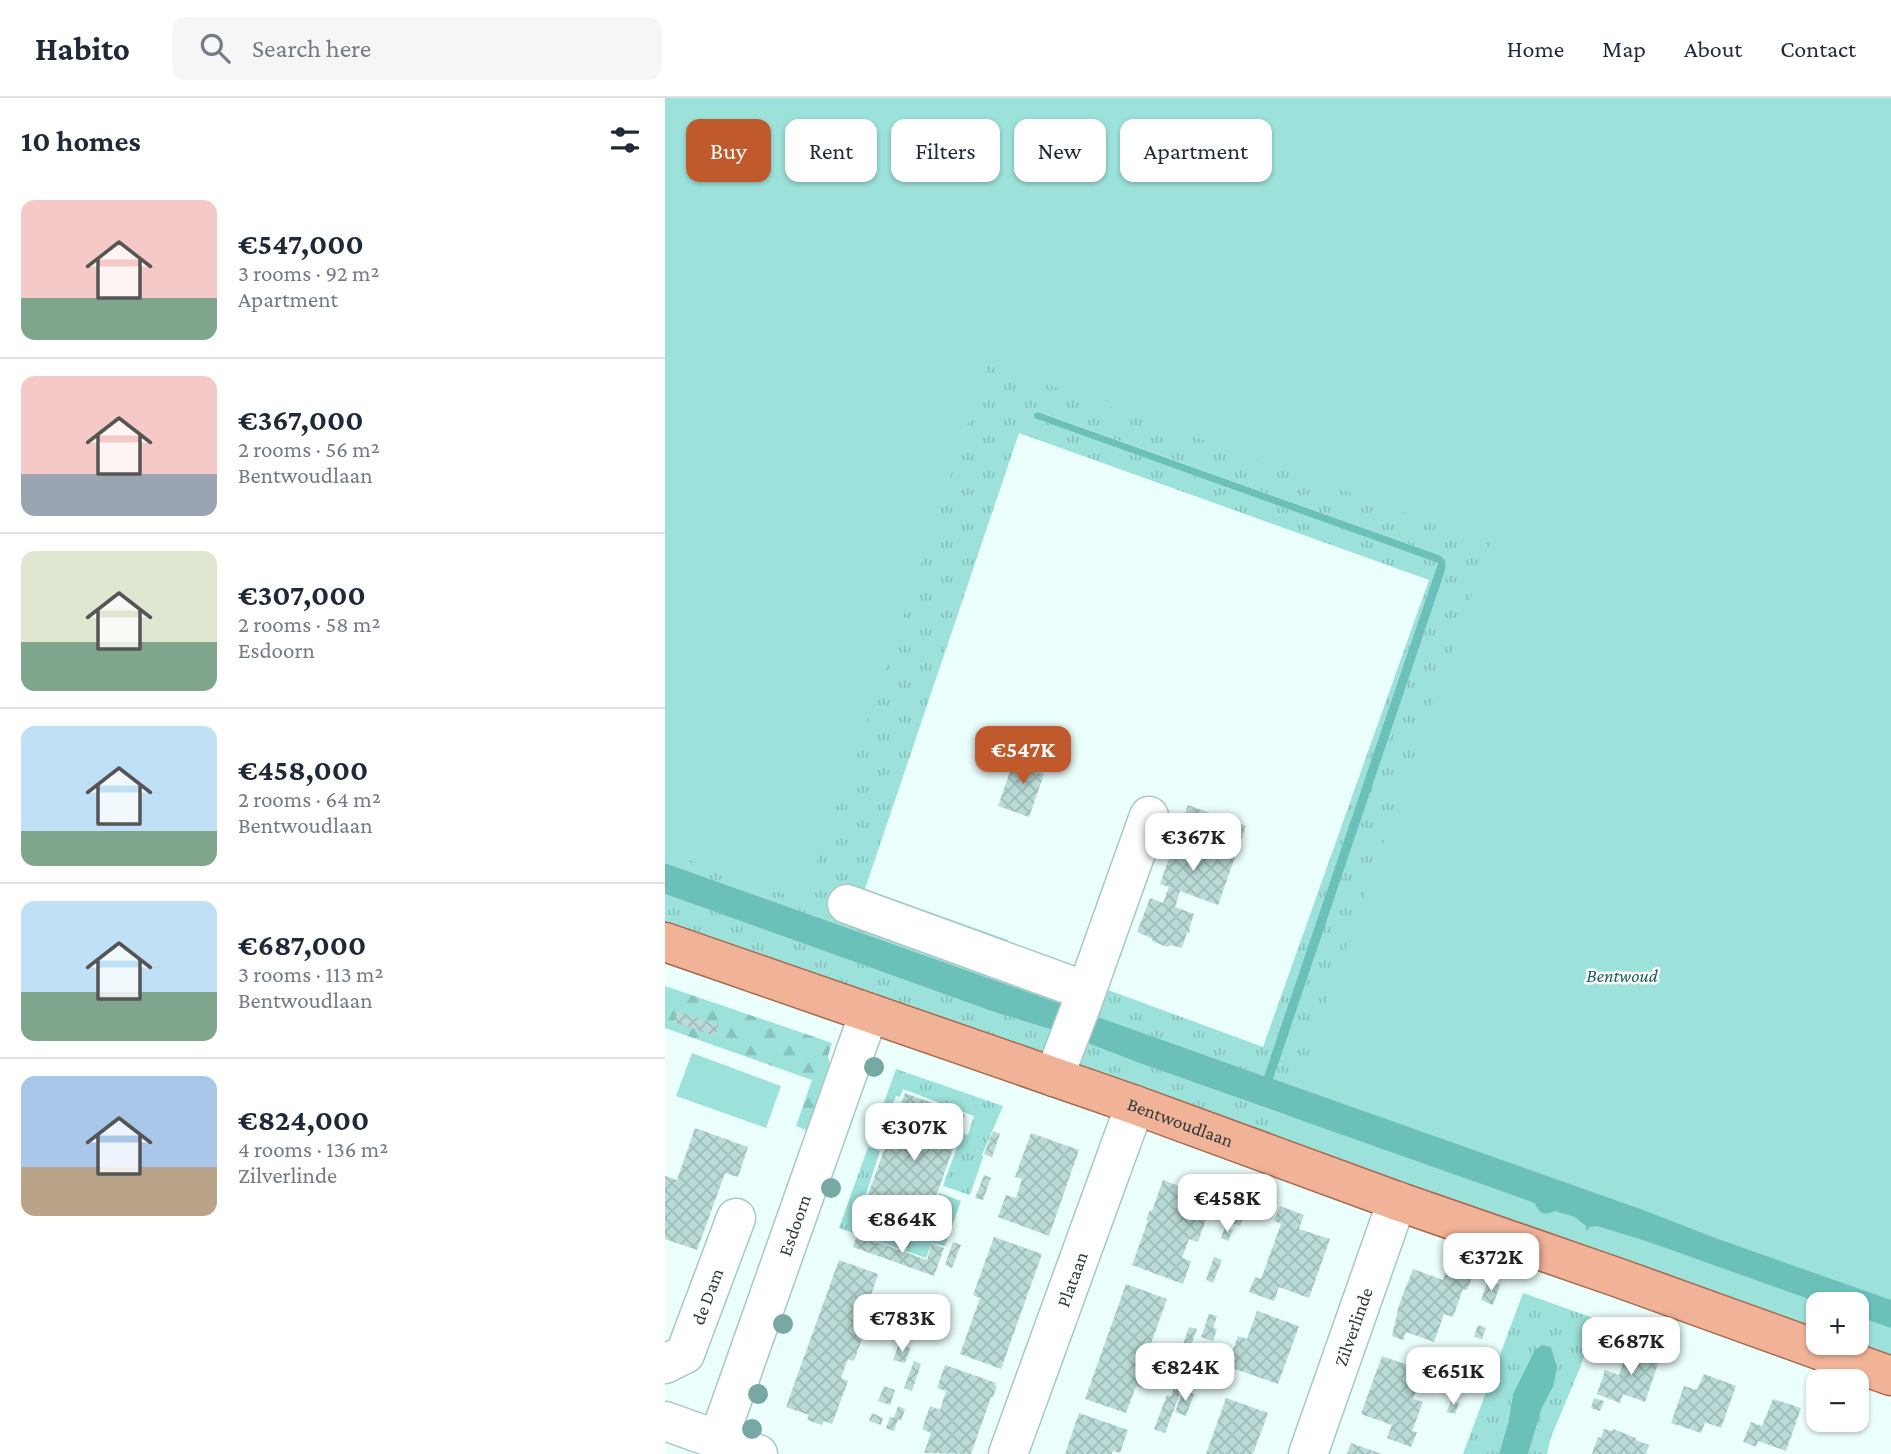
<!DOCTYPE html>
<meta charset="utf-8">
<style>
:root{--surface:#fff;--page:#f6f6f7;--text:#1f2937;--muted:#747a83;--line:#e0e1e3;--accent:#c05a2d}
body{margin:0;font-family:"Crimson Pro",serif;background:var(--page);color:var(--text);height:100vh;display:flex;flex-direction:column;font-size:26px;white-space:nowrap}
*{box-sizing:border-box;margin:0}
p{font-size:23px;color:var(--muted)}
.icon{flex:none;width:38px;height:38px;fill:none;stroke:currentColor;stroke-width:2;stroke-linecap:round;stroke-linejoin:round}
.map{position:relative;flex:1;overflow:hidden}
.sheet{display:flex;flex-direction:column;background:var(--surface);width:665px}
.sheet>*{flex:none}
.top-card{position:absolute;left:21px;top:21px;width:665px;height:63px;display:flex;gap:14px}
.fabs{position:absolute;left:1141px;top:1194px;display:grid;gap:14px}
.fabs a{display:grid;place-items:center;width:63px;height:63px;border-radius:14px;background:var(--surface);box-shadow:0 2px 5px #0004;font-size:35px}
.price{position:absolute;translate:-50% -60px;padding:0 16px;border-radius:14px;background:#fff;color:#222;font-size:23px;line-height:46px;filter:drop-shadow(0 2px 4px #0008)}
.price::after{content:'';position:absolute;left:50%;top:42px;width:21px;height:16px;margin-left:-10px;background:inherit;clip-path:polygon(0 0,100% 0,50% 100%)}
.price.current{background:var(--accent);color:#fff}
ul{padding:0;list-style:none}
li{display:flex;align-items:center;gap:21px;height:175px;padding:0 21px}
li+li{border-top:2px solid var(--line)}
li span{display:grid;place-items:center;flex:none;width:196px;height:140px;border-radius:14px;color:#555}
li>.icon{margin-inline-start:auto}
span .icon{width:84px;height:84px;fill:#fffc;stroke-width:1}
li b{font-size:30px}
h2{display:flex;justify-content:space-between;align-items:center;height:84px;padding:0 21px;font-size:30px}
.chip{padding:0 24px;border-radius:14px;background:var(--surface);box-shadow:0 2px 5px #0004;font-size:24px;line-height:63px}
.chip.current{background:var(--accent);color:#fff}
header{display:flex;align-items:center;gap:42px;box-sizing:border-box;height:98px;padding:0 35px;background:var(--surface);border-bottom:2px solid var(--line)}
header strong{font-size:33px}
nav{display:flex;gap:38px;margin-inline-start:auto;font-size:24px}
.search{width:490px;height:63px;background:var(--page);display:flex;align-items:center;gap:18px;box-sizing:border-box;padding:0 24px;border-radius:14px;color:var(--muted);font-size:26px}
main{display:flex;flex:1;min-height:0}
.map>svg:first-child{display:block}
.grass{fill:url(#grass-tufts);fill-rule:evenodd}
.forest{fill:url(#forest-firs)}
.park{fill:#9ce1da}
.water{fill:#6bc1ba}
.building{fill:url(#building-cross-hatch)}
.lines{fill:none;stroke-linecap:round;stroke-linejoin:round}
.minor-casing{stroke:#a7c8c4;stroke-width:41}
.major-casing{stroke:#a7684b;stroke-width:41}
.minor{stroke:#fff;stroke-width:38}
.major{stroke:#f1b398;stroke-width:38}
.tree{fill:#78a8a4}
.labels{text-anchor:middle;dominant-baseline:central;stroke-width:5;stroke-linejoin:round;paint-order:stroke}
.park-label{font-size:19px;font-style:italic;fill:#19605b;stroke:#fff}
.street-label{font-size:19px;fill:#2d3b39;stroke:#fff}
</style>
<header>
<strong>Habito</strong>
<div class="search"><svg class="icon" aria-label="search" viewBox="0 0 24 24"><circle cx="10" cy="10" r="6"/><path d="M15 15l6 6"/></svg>Search here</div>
<nav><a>Home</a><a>Map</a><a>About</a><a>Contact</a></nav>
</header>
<main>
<section class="sheet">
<h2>10 homes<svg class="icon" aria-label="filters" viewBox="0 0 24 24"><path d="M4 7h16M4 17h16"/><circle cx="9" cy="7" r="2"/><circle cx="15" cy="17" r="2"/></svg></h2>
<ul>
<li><span style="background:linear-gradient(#f6c9c9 70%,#7fa58c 0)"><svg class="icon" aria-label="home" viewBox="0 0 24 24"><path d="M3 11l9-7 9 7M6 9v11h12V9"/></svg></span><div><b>€547,000</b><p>3 rooms · 92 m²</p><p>Apartment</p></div></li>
<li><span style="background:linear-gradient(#f6c9c9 70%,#9aa5b1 0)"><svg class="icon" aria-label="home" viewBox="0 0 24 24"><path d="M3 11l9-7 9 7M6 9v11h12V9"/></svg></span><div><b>€367,000</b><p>2 rooms · 56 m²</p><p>Bentwoudlaan</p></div></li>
<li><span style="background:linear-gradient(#dfe7d0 65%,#7fa58c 0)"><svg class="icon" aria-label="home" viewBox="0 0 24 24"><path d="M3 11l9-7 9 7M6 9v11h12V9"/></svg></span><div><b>€307,000</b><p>2 rooms · 58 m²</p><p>Esdoorn</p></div></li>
<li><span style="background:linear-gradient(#bfe0f5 75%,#7fa58c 0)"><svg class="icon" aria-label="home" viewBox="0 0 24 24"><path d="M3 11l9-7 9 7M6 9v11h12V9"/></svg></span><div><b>€458,000</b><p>2 rooms · 64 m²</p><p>Bentwoudlaan</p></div></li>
<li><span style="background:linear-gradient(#bfe0f5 65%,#7fa58c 0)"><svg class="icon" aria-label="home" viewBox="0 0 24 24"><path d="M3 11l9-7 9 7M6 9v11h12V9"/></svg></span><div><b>€687,000</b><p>3 rooms · 113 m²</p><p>Bentwoudlaan</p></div></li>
<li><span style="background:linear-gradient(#a9c7e8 65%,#b9a48a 0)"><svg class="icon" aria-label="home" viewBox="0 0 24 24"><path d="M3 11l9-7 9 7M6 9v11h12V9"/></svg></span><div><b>€824,000</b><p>4 rooms · 136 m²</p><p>Zilverlinde</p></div></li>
</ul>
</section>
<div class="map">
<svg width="1226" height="1356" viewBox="0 0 1226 1356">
<defs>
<pattern id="grass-tufts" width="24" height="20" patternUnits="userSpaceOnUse" patternTransform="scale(1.75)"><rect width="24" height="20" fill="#9ce1da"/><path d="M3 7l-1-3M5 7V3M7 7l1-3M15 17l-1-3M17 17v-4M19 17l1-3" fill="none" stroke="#87c2bc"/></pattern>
<pattern id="forest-firs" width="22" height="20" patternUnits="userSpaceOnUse" patternTransform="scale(1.75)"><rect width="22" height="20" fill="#9ce1da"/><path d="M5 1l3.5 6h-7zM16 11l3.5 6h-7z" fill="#87c2bc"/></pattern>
<pattern id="building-cross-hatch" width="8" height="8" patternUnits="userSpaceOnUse" patternTransform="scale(1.75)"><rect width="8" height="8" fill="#b9dad6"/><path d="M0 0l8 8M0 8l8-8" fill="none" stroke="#9fbcb8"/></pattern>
</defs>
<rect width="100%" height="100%" fill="#ebfffd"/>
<!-- grass -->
<g class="grass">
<path d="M0 231 270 423 323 264 1015 343 940 1100 607 981 779 476 781 464 774 457 374 314 369 320 773 465 599 978 0 765ZM354 335 764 482 598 949 340 854 343 842 200 791Z"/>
<polygon points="0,796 329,914 391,933 474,965 1153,1206 1153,1239 0,830"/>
<polygon points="231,971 338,1008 317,1057 318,1059 305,1097 278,1088 297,1035 303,1037 309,1018 238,991 235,999 231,998 227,1008 230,1010 221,1034 210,1030"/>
<polygon points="203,1049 215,1053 195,1115 259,1137 274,1095 296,1103 280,1148 267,1145 261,1160 174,1130"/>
<polygon points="858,1195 931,1221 915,1270 886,1339 882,1356 863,1356 877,1310 888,1289 848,1296 843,1325 834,1356 798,1356"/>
</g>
<!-- forest -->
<polygon class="forest" points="0,888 167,945 163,958 165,968 143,1033 131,1028 147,982 0,930"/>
<!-- park -->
<g class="park">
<polygon points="0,0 1226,0 1226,1263 1174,1244 1192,1244 1192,1206 1153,1206 1153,1237 613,1041 825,445 323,265 230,544 138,803 0,753"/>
<polygon points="27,955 116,988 101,1030 11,998"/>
</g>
<!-- water -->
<g class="water">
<path d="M373 314 774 457C783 463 781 466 779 476L608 981 978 1112 1053 1141 1226 1202V1230L1192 1218V1206H1158L981 1143 932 1128 925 1129 921 1133V1128L910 1119 890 1113C880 1118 874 1116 870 1105L474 965 391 933 329 914 0 796V765L599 978 773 465 369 320V316Z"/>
<polygon points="877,1247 886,1249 892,1270 888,1289 877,1310 863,1356 834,1356 843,1325 848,1296 870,1252"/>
</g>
<!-- building -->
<g class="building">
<polygon points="364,653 378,658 372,674 379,676 364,719 333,708 348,665 358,669"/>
<polygon points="523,707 581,728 553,807 515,793 510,809 529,816 524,831 525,832 524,835 522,834 517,850 506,847 502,849 489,844 486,840 472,834 485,800 498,805 504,789 495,786"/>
<polygon points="13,913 54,927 50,938 9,924"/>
<polygon points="240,995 300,1017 258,1135 197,1113"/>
<polygon points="30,1030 83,1049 73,1079 60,1075 32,1152 0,1141 0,1078 12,1082"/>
<polygon points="328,1033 335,1036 327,1059 319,1056"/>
<polygon points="366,1035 414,1052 384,1138 333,1119 341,1097 351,1100 357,1081 350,1079"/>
<polygon points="319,1077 326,1080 318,1102 310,1100"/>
<polygon points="498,1082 548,1101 533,1144 524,1141 517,1160 526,1163 518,1186 467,1167 483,1123 481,1122 485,1112 487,1113"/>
<polygon points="615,1108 639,1117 634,1131 665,1141 644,1200 614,1189 609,1203 584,1194 590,1179 596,1181 616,1126 609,1123"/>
<polygon points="572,1114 579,1117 575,1128 568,1125"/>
<polygon points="560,1129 568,1132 563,1143 556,1140"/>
<polygon points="192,1137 262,1162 267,1146 279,1150 269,1178 188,1149"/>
<polygon points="329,1139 377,1156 336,1271 295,1256 315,1200 308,1197"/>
<polygon points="288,1144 296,1147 287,1170 280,1167"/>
<polygon points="549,1159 557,1162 548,1185 541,1182"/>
<polygon points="174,1162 213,1176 206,1197 212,1199 189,1263 183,1261 176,1280 183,1283 167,1326 159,1323 157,1327 142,1322 144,1317 121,1309"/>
<polygon points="783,1168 808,1177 802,1192 798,1191 788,1219 779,1216 769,1244 741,1234 738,1242 727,1238 734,1207 748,1171 778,1182"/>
<polygon points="823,1183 835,1187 828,1207 816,1202"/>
<polygon points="461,1186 502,1201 482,1257 489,1260 478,1290 471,1288 461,1315 420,1301"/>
<polygon points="271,1201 282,1206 273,1232 261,1228"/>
<polygon points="249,1205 260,1209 255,1224 243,1220"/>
<polygon points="592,1213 634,1228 613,1286 562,1268 573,1238 582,1241"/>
<polygon points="544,1216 552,1218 548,1230 552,1231 548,1243 536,1239"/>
<polygon points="813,1227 821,1230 817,1241 809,1239"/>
<polygon points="524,1229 532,1231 523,1255 516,1252"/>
<polygon points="234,1246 245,1250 240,1265 228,1262"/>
<polygon points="964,1249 995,1260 980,1304 958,1296 955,1305 932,1296 940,1272 954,1277"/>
<polygon points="717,1258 759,1273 748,1301 758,1304 747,1333 752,1334 746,1349 722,1340 727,1327 696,1316"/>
<polygon points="249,1263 256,1266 247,1293 239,1290"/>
<polygon points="280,1267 331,1285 330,1288 332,1288 328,1299 326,1299 306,1356 259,1355 266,1335 257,1331 265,1308 275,1312 281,1293 272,1290"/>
<polygon points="1039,1276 1071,1288 1056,1330 1040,1324 1036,1335 1006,1325 1019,1288 1032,1292"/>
<polygon points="510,1287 517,1290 500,1335 489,1331 502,1297 506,1298"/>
<polygon points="219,1288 230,1292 225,1307 213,1303"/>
<polygon points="518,1292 529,1296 521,1318 510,1314"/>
<polygon points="561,1300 603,1315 588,1356 541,1356"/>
<polygon points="929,1300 939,1303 935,1313 926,1310"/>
<polygon points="1108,1301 1136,1310 1121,1353 1093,1343 1091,1349 1078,1344 1086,1324 1097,1328"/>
<polygon points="786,1302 794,1305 790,1316 782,1314"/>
<polygon points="233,1308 240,1311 236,1323 233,1321 229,1333 221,1330 225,1319 229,1320"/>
<polygon points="207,1315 218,1320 216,1327 204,1323"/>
<polygon points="414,1315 463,1332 455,1355 448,1353 447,1356 400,1356"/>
<polygon points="939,1331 947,1333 948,1331 971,1340 971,1342 984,1347 981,1356 927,1356 933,1339 936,1340"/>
<polygon points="686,1345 717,1356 682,1356"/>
</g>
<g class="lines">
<!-- minor casing -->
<g class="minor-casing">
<g id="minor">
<polyline points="182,806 421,893"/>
<polyline points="389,979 418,903 484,718"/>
<path id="s1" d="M0 1266 20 1256 71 1120"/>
<polyline points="0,1323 93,1356"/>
<path id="s2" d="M53 1342 204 915"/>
<path id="s3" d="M343 1356 470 1007"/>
<path id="s4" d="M643 1356 732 1103"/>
</g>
</g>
<!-- major casing -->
<g class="major-casing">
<g id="major">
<path id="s5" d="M0 844 470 1007 732 1103 954 1180 1226 1278"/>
</g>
</g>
<!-- minor -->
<use href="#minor" class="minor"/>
<!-- major -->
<use href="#major" class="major"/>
</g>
<!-- trees -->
<g class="tree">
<circle cx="209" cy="969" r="10"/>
<circle cx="166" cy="1090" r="10"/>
<circle cx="118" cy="1226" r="10"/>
<circle cx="93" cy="1296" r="10"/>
<circle cx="87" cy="1331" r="10"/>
</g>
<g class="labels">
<!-- park labels -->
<g class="park-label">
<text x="957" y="877">Bentwoud</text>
</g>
<!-- street labels -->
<g class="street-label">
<text stroke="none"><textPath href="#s5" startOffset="546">Bentwoudlaan</textPath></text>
<text stroke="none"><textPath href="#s2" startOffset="228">Esdoorn</textPath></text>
<text stroke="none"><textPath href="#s3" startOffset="186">Plataan</textPath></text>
<text stroke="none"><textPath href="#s1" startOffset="84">de Dam</textPath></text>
<text stroke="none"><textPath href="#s4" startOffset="135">Zilverlinde</textPath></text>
</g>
</g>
</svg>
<div class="fabs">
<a>+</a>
<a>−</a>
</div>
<b class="price current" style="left:358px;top:688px">€547K</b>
<b class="price" style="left:528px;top:775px">€367K</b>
<b class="price" style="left:249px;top:1065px">€307K</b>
<b class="price" style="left:562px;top:1136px">€458K</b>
<b class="price" style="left:237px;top:1157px">€864K</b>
<b class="price" style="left:826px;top:1195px">€372K</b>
<b class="price" style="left:237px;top:1256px">€783K</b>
<b class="price" style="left:966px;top:1279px">€687K</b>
<b class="price" style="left:520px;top:1305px">€824K</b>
<b class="price" style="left:788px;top:1309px">€651K</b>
<div class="top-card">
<a class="chip current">Buy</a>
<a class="chip">Rent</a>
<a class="chip">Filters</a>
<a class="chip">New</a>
<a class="chip">Apartment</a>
</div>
</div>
</main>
